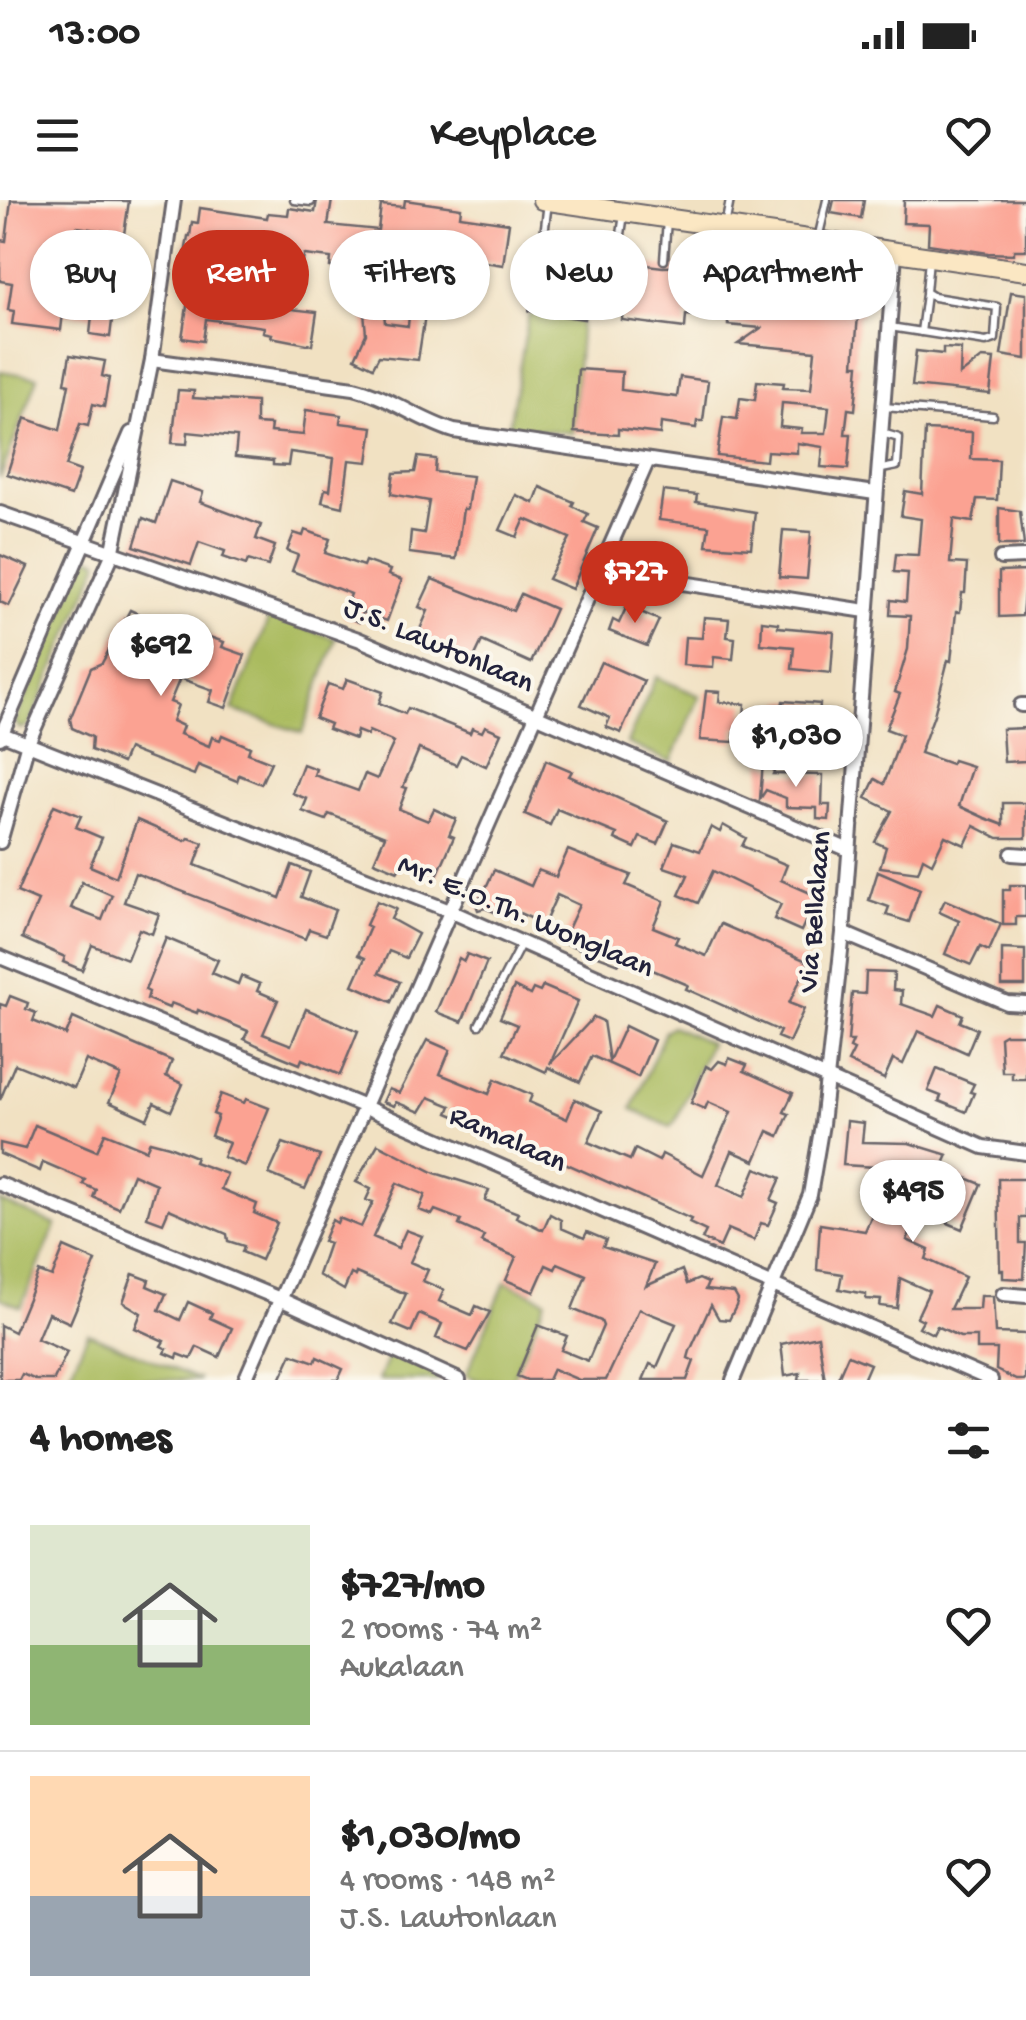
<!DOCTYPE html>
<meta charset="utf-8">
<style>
:root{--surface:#fff;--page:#f2f2f2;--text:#222;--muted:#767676;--line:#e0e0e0;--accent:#c8321e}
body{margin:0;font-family:"Gochi Hand",sans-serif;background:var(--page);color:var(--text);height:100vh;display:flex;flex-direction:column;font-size:38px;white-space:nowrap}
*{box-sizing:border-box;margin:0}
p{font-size:32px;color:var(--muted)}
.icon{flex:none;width:55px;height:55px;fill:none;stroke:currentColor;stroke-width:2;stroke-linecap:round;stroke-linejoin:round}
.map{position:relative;height:1180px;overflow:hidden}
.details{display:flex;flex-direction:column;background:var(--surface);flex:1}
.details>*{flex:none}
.hud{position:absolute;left:30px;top:30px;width:968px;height:90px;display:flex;gap:20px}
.price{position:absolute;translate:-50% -85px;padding:0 22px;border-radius:35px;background:#fff;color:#222;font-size:32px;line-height:65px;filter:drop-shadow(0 2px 5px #0008)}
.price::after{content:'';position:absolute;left:50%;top:60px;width:30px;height:22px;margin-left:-15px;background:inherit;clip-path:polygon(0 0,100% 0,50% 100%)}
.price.current{background:var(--accent);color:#fff}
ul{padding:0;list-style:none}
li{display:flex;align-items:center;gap:30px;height:250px;padding:0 30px}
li+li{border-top:2px solid var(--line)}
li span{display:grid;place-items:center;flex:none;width:280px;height:200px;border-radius:0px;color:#555}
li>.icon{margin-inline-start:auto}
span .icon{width:120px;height:120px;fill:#fffc;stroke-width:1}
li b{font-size:42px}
h2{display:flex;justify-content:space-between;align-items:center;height:120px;padding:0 30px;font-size:42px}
.chip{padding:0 35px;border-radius:45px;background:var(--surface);box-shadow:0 2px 8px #0004;font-size:35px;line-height:90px}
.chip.current{background:var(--accent);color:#fff}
.status{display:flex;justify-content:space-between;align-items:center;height:70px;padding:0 50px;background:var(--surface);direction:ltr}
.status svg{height:28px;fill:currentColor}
header{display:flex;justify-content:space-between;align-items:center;height:130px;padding:0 30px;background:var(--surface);font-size:45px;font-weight:600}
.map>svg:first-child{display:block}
.green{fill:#aabb5f;stroke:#666e4d;stroke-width:2.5}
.building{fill:#fba292;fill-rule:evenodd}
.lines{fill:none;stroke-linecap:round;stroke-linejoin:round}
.lane-casing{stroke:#6a656a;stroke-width:11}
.street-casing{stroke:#6a656a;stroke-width:18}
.secondary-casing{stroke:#6a656a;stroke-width:22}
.lane{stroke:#fff;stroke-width:6}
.street{stroke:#fff;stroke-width:12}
.secondary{stroke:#fbe7c3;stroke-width:18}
.labels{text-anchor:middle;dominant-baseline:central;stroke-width:8;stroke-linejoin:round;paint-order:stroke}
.street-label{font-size:30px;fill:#22223b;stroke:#fbf7ec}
</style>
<div class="status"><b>13:00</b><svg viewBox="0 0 49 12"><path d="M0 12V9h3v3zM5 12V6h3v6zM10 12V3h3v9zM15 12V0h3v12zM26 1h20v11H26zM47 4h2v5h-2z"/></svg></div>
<header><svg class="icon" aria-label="menu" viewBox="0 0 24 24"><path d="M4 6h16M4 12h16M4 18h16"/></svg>Keyplace<svg class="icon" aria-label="heart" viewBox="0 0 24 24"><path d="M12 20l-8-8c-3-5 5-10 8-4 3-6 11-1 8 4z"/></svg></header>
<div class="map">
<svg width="1026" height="1180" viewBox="0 0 1026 1180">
<rect width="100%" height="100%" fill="#fbf7ec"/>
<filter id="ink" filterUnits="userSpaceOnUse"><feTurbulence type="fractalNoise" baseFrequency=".01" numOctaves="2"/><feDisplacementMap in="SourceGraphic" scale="20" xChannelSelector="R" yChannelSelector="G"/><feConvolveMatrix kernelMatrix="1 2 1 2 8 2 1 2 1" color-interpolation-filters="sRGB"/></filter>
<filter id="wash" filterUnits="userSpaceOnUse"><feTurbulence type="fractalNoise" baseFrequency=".0048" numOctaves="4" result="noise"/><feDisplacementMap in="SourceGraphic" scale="40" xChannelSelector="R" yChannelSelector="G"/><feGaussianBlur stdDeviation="2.25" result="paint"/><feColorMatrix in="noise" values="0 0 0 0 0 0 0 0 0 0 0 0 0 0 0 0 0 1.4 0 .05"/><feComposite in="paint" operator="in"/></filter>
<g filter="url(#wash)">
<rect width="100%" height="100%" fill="#f1e1c2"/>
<!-- green -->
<g class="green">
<polygon points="529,114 581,120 572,233 509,226"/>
<polygon points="0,171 38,177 0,278"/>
<polygon points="89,357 99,360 99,364 29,526 20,529 15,522 84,362"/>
<polygon points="270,415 336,439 302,533 232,510"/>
<polygon points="656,477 700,496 671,562 627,543"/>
<polygon points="672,826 710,843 675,922 670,927 632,909 665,831"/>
<polygon points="0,1001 56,1025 21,1107 0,1098"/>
<polygon points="505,1082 546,1100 512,1180 477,1180 466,1175"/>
<polygon points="88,1133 200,1180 67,1180"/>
<polygon points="389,1154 440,1175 437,1180 378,1180"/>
</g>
<g id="blocks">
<!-- building -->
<g class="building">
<polygon points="11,0 129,1 124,34 77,27 72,50 68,76 117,81 110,137 90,134 92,116 63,113 61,130 12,124 14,111 8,110 12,83 0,81 0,40 6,41"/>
<path d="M317 0H332L328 25 378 30 381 5 404 7 405 0 461 8 460 16 509 23 503 65 454 57 446 110 426 109 418 160 379 156 373 167 355 158 366 134 363 101 341 98 345 69 330 67 331 58 304 55 303 62 291 60 289 75 258 70 256 105 317 112 312 145 271 137 272 134 263 132 264 127 206 119 203 141 182 138 194 62 184 61 188 36H190L192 22 198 23 200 8 267 18 268 13 288 15 289 8 315 12ZM381 79 412 83 408 126 385 123Z"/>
<polygon points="834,0 864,0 861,18 831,13"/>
<polygon points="904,0 1026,0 1026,50 1014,50 1014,54 988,53 928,44 929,24 903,23"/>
<path d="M555 30 600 37 597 59 663 67 689 66 688 82 732 84V88L760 91 762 69 774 70 794 64 811 74 823 75 821 98 863 102 862 115H858L854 165H859L855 210 848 209 845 234H851L848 269 821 267 823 247 797 243V253L767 251 766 261 717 256 723 217 737 219 740 198 755 200 757 181 784 183 783 188 811 189 815 151 738 144 761 128 728 125V119L686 115 685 128 622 120 623 105 587 100 584 119 529 111 533 90 544 91ZM782 203 829 207 826 233H801L802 229 780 227Z"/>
<polygon points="1011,92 1026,94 1026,159 1001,155"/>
<polygon points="943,148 961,149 960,175 982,158 994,159 990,194 912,186 916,151 943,154"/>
<polygon points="70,155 105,161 102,176 109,178 104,207 93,204 88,226 80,224 66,266 80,271 71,296 7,274 25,218 60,230 69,184 65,183"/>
<polygon points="578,169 622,172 621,190 677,197 680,177 708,181 703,221 697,221 696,228 661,223 660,234 618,229 618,235 574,232"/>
<polygon points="178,190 194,191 193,198 256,202 256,224 271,225 270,232 303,235 306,210 341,215 340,223 373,227 368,262 349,260 343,307 322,302 325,289 330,290 334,258 290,252 288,266 273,265 273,261 235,257 237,237 188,232 187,244 172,243"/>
<polygon points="925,230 972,232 971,259 999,260 997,300 977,299 973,322 954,319 950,363 967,364 965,393 962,393 960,412 956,412 951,461 948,460 934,515 920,553 951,564 953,560 972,566 959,606 985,618 1003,625 1003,603 1026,603 1026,638 998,638 974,626 965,645 945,636 932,663 923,658 918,672 880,667 886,647 875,642 892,611 866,598 875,579 884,584 902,535 886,529 900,494 895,492 908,449 910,416 890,415 891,400 906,402 908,373 894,372 896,354 918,355 921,319 901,316 905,291 922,294"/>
<polygon points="418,257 436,259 435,272 472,276 467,309 463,309 456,359 409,353 411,331 424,333 429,301 391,294 394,273 415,272"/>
<polygon points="170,281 203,292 200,302 261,325 256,339 275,346 268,366 248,360 246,365 223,357 225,351 199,342 191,365 134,346 143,318 156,323"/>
<polygon points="540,287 574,302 572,306 588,314 584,322 598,328 572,389 548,379 570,338 525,319 517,337 500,330 516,295 534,303"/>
<polygon points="663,291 697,295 696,302 755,312 751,348 706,345 709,326 659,320"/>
<polygon points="999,308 1020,311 1024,345 999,345"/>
<polygon points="305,330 330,339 325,353 363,366 365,361 390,370 388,375 402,380 387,421 362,412 359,422 343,416 351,394 292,371 298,355 287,351 294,333 303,336"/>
<polygon points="783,330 811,332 807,379 779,377"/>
<polygon points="0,355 28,367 9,406 0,402"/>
<polygon points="1026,371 1022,416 999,417 999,372"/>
<polygon points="432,379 513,411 521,394 555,409 531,463 482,441 473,460 417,436 428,411 419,407"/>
<polygon points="627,406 659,420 647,446 609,431 613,420 619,423"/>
<polygon points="130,410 182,434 184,428 224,442 222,447 245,455 226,508 209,502 213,490 180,478 170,502 178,505 172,521 183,526 180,534 209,546 212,537 220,540 222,535 250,547 248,553 271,562 261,584 239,575 237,581 198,565 194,575 128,549 122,563 91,550 92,537 72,528 70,519 91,468 102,463"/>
<polygon points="704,417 729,419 727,437 735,438 733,459 714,457 713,467 683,465 685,437 702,438"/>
<polygon points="762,421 778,423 778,427 834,432 831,473 792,469 794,447 761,444"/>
<polygon points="601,462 644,481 621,533 606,527 610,518 581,505"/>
<polygon points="347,479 383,492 379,503 405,514 408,508 470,533 472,528 482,532 485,526 501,533 486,566 461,555 456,565 419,549 403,587 407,588 399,609 428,621 434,609 456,619 449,635 454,637 436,678 401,663 398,671 374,661 385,636 329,614 326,620 302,611 307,599 292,593 303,564 316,569 314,575 358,591 365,574 377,579 394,542 369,531 367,535 357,531 355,539 328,529 330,524 315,518 328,484 343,489"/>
<polygon points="706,491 720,492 719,502 745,504 743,529 735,528 734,542 700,540"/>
<polygon points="783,501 820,504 817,539 780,540 781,531 766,530 768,506 782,508"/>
<polygon points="1026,528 1026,561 1004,562 1002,529"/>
<polygon points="546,560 572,571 569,576 668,621 658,644 640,637 635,648 615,639 617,634 557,609 550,625 525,614"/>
<polygon points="763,562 776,567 773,574 823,575 822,605 830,605 829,620 817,619 817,608 786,607 786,598 766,590 760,599"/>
<path d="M54 605 81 616 76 627 102 638 90 666 116 677 137 620 185 641 189 638 203 643 195 665 280 698 292 665 310 672 301 697 335 710 326 735 309 729 305 739 135 673 124 702 159 714 152 734 139 729 127 759 92 745 82 770 63 762 65 757 22 738 38 701 17 692ZM82 682 112 695 102 720 71 708Z"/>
<polygon points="723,625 746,638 742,646 787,665 781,680 817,696 801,731 774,719 781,704 713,671 698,703 679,695 688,675 664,667 674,642 700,651 711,627 720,632"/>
<polygon points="568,650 631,675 626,685 664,701 653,727 678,737 675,743 706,756 721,724 809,762 789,803 804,809 789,842 777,837 780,831 686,789 688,785 622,757 619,764 562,742 579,705 557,695 544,724 517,712 513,720 485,708 478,710 474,699 482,696 494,670 531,686 538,670 556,677"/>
<polygon points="878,671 920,689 909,722 886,715 889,707 869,700"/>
<polygon points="1010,685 1026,685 1026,717 1016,717 1016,725 1003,725 1003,690 1010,690"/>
<polygon points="945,700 1001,724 989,751 980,747 971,765 945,754 959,721 939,712"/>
<polygon points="377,701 396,709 391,719 418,734 406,758 389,751 379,773 400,782 391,802 353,785 365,758 358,755 370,727 366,725"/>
<polygon points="166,738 218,760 212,773 238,784 241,776 260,784 257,791 278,800 263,834 291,845 306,809 358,831 340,875 302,859 300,864 278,855 244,839 248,831 198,810 197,813 171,803 169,808 147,799 149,792 145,790"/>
<polygon points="1002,749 1025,750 1025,786 1002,786"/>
<polygon points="467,754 487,762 462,822 436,812 459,758 464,761"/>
<polygon points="866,772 894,773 893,790 902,791 901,804 935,816 940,805 963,815 960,822 977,829 967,853 918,831 903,864 893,859 884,879 848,862 854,850 850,848 853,841 848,841 852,793 865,794"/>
<polygon points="543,786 578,801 550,864 594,817 603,821 609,861 625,826 654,840 638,877 592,856 580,882 548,867 546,872 504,853 517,825 500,818 514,787 530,795 533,789 540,792"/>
<polygon points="10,796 28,803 26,809 36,813 33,821 66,835 73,818 172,861 166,876 183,884 171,911 154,903 147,919 109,902 121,875 86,860 74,888 15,864 0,900 0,804 6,806"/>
<polygon points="1005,834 1026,834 1026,879 1012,879 1012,872 1002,872 1000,837"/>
<polygon points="427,840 450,850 440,874 489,894 495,879 532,895 529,902 567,919 575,899 602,911 588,942 630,960 635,949 659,961 662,954 703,975 731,912 708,902 705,909 691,903 706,866 712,869 719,861 727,864 729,858 747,865 744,871 793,893 784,912 789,914 779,936 768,931 755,961 732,951 718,985 744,997 756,968 781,978 771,1000 778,1003 768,1025 761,1023 754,1040 728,1029 720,1047 702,1039 706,1031 689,1023 691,1019 547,955 546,958 474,929 476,925 448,913 451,906 429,897 420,912 396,902 394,906 383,902 389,889 399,893"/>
<polygon points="937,869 974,884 970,892 974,893 966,912 939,901 941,896 928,891"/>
<polygon points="221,894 244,903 246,899 269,908 245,966 223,957 229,943 211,936 218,916 213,914"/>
<polygon points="847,921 864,923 862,942 909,943 948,955 942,968 981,984 962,1029 948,1023 952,1014 923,1002 907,1040 929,1050 926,1059 965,1077 950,1109 980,1109 981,1096 993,1096 995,1133 1026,1134 1025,1180 1016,1180 996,1170 997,1149 977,1149 977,1137 960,1137 937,1126 933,1134 919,1127 923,1120 917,1117 929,1091 900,1078 897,1108 880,1106 881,1100 866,1099 866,1094 839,1089 842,1074 817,1070 820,1024 865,1031 892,968 843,965"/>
<polygon points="35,925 97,951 105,933 146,950 150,941 169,946 196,957 194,962 227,974 221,989 257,1004 254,1013 277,1023 261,1060 242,1052 244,1046 228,1041 227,1034 169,1009 163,1023 147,1017 156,984 133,974 119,1008 93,997 96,990 83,984 85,980 43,962 40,971 0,954 0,943 25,949"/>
<polygon points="283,943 320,956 305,989 269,974"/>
<polygon points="378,944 435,973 489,990 485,1000 518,1013 516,1017 543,1030 550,1014 561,1020 561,1028 584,1038 587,1032 606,1040 603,1047 655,1064 646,1086 682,1070 687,1084 699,1079 708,1083 705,1090 734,1093 738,1100 736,1106 729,1120 719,1119 711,1105 690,1151 688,1158 694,1161 687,1180 643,1180 650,1164 657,1167 676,1124 639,1109 606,1180 579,1180 553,1169 548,1180 527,1180 517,1176 538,1125 567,1136 561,1150 588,1161 603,1126 601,1121 572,1109 586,1075 558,1063 555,1069 546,1065 534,1092 506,1080 516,1057 481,1042 484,1036 459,1025 461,1020 435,1010 432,1015 419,1010 425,995 397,983 373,1037 398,1048 406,1030 422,1036 410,1062 428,1070 423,1081 444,1090 439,1101 472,1115 476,1106 490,1112 468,1151 436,1138 442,1124 419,1114 411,1132 392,1124 406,1094 356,1073 355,1076 351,1074 344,1090 318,1075 329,1043 323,1041 332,1020 337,1023 339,1018 361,1027 373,1002 366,1000 371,989 356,982"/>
<polygon points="998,979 1026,979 1026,1018 1020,1018 1020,1043 1026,1043 1024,1079 1003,1078 1003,1070 1000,1070"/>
<polygon points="64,1047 96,1061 70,1123 48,1113 37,1139 67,1152 54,1180 36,1180 22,1174 19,1180 0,1180 0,1125 14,1132 39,1072 52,1077"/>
<polygon points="133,1074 149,1080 147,1086 166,1094 159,1110 180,1120 188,1102 212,1113 210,1118 232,1128 219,1157 197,1147 191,1159 178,1154 177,1158 165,1153 167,1149 161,1146 164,1141 135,1128 141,1113 123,1102"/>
<polygon points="818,1136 825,1180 799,1180 800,1173 785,1176 781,1144"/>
<polygon points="292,1154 315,1162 317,1157 343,1169 338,1180 280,1180"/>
<polygon points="848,1155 870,1164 863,1180 837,1180"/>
</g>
</g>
</g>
<g filter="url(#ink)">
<use href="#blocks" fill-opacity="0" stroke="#6a656a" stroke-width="2.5"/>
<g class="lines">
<!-- lane casing -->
<g class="lane-casing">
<g id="lane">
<polyline points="294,0 311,2"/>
<polyline points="725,26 730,0"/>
<polyline points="818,39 827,0"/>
<polyline points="618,55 624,14"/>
<polyline points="664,60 667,20"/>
<polyline points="539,77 548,2"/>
<polyline points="890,127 986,142 995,139 997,107 934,97 926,92 929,59"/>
<polyline points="921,132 926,94"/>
<polyline points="884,207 993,216"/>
<polyline points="877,270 897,266 899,238 882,233"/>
<polyline points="479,825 521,744"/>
</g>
</g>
<!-- street casing -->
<g class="street-casing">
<g id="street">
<path d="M152 160 354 188C390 197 418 220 454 231L875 293"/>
<polyline points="0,313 358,439 849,650"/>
<polyline points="1001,358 1026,357"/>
<polyline points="598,370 866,411"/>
<polyline points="1021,505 1026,505"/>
<polyline points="0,533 450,711 983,947 1026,953"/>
<polyline points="0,538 131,233"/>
<polyline points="0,642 28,543 112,355 152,160 174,0"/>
<polyline points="1012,654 1026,655"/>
<polyline points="843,733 1007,803 1026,804"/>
<polyline points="0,757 365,907 991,1180"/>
<polyline points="0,984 280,1099 459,1180"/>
<polyline points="1003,1094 1026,1096"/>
<polyline points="245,1180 648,260"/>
<polyline points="733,1180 810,995 822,924 843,733 895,53"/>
</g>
</g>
<!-- secondary casing -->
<g class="secondary-casing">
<polyline id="secondary" points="542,0 1026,71"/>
</g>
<!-- lane -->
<use href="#lane" class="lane"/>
<!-- street -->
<use href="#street" class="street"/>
<!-- secondary -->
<use href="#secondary" class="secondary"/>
</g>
</g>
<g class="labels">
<!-- street labels -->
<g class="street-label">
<text transform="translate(438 447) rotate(23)">J.S. Lawtonlaan</text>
<text transform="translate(817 712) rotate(-85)">Via Bellalaan</text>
<text transform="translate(525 718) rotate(23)">Mr. E.O.Th. Wonglaan</text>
<text transform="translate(507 941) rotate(24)">Ramalaan</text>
</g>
</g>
</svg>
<b class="price current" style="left:635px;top:426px">$727</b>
<b class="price" style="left:161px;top:499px">$692</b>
<b class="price" style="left:796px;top:590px">$1,030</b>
<b class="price" style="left:913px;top:1045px">$495</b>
<div class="hud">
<a class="chip">Buy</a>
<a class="chip current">Rent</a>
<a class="chip">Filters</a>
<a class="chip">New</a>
<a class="chip">Apartment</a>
</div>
</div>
<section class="details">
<h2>4 homes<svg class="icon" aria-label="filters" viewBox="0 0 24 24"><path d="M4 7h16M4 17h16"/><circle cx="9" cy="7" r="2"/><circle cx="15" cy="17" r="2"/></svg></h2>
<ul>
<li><span style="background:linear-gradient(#dfe7d0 60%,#8fb573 0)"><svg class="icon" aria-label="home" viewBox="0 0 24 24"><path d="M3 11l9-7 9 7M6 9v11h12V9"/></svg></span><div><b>$727/mo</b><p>2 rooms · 74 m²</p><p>Aukalaan</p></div><svg class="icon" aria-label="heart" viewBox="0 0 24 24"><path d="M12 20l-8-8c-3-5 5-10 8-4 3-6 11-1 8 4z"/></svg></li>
<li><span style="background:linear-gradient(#ffd9b3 60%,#9aa5b1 0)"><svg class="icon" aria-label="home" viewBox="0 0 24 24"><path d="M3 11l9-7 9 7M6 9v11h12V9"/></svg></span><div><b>$1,030/mo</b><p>4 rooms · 148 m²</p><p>J.S. Lawtonlaan</p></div><svg class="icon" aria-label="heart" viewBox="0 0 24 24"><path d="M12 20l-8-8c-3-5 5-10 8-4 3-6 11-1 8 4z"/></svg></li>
</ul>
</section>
